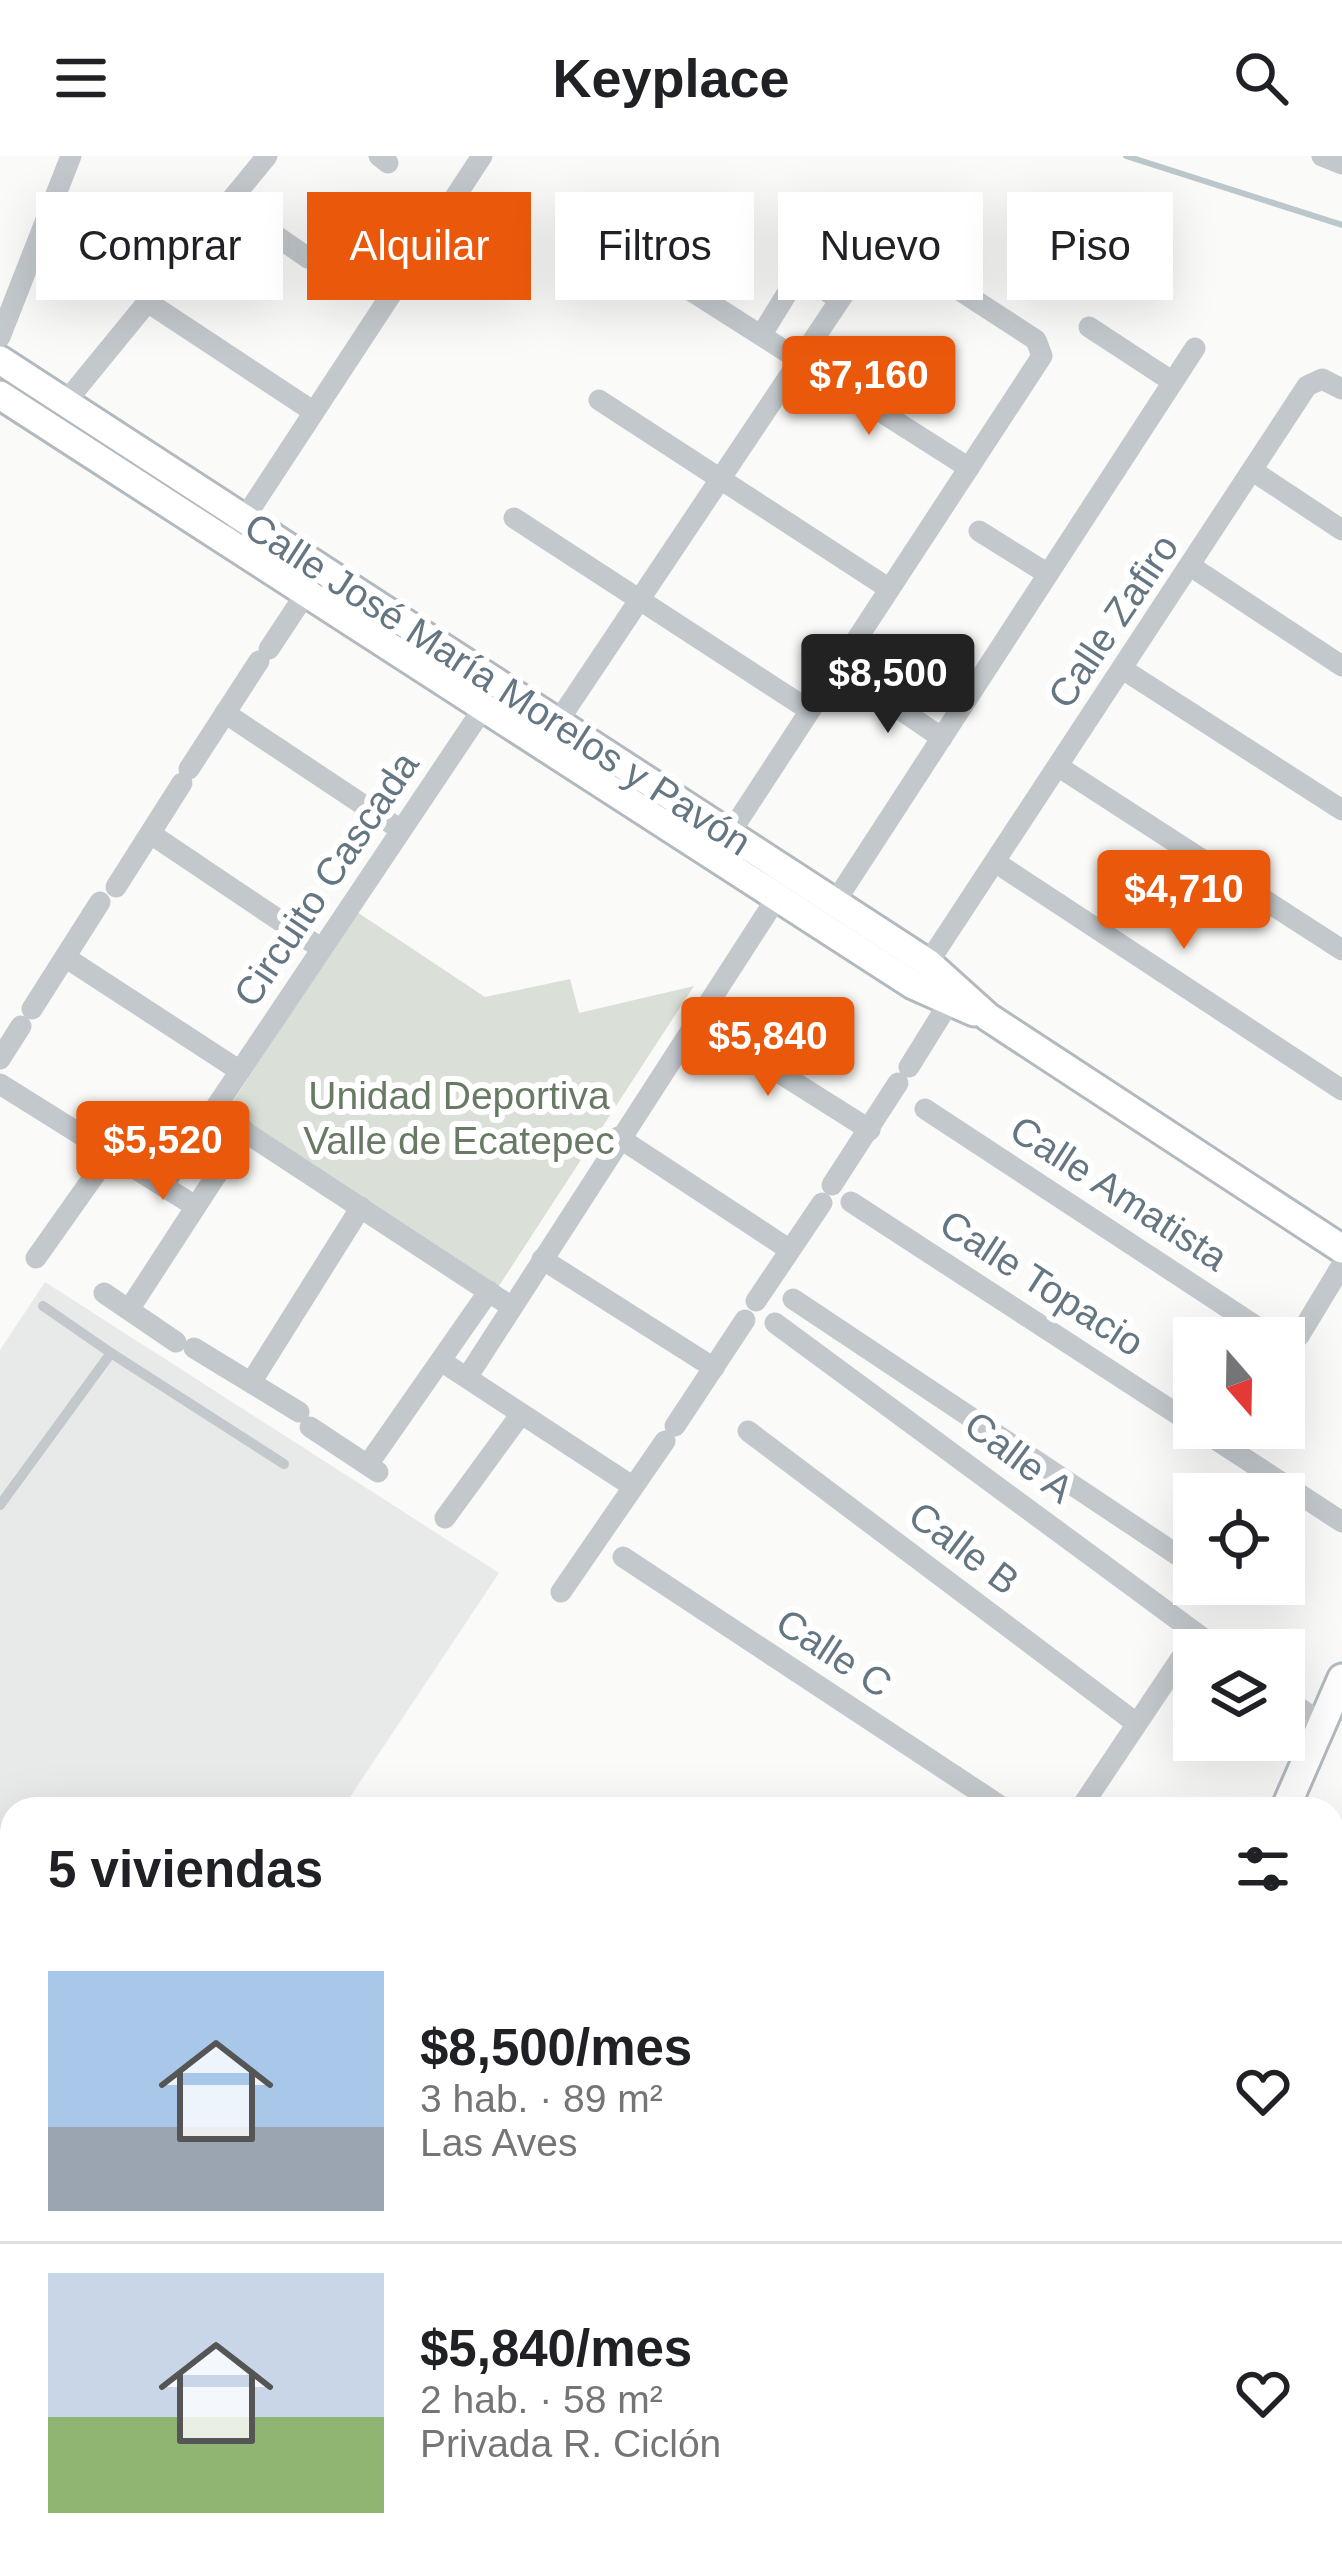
<!DOCTYPE html>
<html lang="es">
<meta charset="utf-8">
<style>
:root{--surface:#fff;--page:#f6f6f6;--text:#202124;--muted:#757577;--line:#e0e0e0;--accent:#ea580c}
body{margin:0;font-family:Arial,sans-serif;background:var(--page);color:var(--text);height:100vh;display:flex;flex-direction:column;font-size:45px;white-space:nowrap}
*{box-sizing:border-box;margin:0}
p{font-size:39px;color:var(--muted)}
.icon{flex:none;width:66px;height:66px;fill:none;stroke:currentColor;stroke-width:2;stroke-linecap:round;stroke-linejoin:round}
.map{position:relative;flex:1;overflow:hidden}
.panel{position:absolute;left:0px;top:1641px;width:1344px;height:771px;display:flex;flex-direction:column;background:var(--surface);border-radius:36px 36px 0 0;box-shadow:0 12px 48px #0002}
.panel>*{flex:none}
.banner{position:absolute;left:36px;top:36px;width:1272px;height:108px;display:flex;gap:24px}
.needle{width:78px;rotate:160deg}
.tools{position:absolute;left:1173px;top:1161px;display:grid;gap:24px}
.tools a{display:grid;place-items:center;width:132px;height:132px;border-radius:0px;background:var(--surface);box-shadow:0 12px 48px #0002;font-size:60px}
.price{position:absolute;translate:-50% -102px;padding:0 27px;border-radius:12px;background:var(--accent);color:#fff;font-size:39px;line-height:78px;filter:drop-shadow(0 3px 6px #0008)}
.price::after{content:'';position:absolute;left:50%;top:72px;width:36px;height:27px;margin-left:-18px;background:inherit;clip-path:polygon(0 0,100% 0,50% 100%)}
.price.active{background:#222;color:#fff}
ul{padding:0;list-style:none}
li{display:flex;align-items:center;gap:36px;height:300px;padding:0 48px}
li+li{border-top:3px solid var(--line)}
li span{display:grid;place-items:center;flex:none;width:336px;height:240px;border-radius:0px;color:#555}
li>.icon{margin-inline-start:auto}
span .icon{width:144px;height:144px;fill:#fffc;stroke-width:1}
li b{font-size:51px}
h2{display:flex;justify-content:space-between;align-items:center;height:144px;padding:0 48px;font-size:51px}
.chip{padding:0 42px;border-radius:0px;background:var(--surface);box-shadow:0 12px 48px #0002;font-size:42px;line-height:108px}
.chip.active{background:var(--accent);color:#fff}
header{display:flex;justify-content:space-between;align-items:center;height:156px;padding:0 48px;background:var(--surface);font-size:54px;font-weight:800}
.map>svg:first-child{display:block}
.built{fill:#e8e9e9}
.green{fill:#dadfd7}
.lines{fill:none;stroke-linecap:round;stroke-linejoin:round}
.stream{stroke:#bbc7cb;stroke-width:6}
.canal{stroke:#bbc7cb;stroke-width:21}
.secondary-casing{stroke:#b3babf;stroke-width:33}
.highway-casing{stroke:#b4b9bd;stroke-width:42}
.path{stroke:#bbbfc2;stroke-width:3;stroke-dasharray:6 6;stroke-linecap:butt}
.lane{stroke:#c3c8cc;stroke-width:10}
.street{stroke:#c3c8cc;stroke-width:21}
.secondary{stroke:#fff;stroke-width:27}
.highway{stroke:#fff;stroke-width:36}
.labels{text-anchor:middle;dominant-baseline:central;stroke-width:12;stroke-linejoin:round;paint-order:stroke}
.street-label{font-size:39px;fill:#657683;stroke:#fff}
.park-label{font-size:39px;fill:#687a64;stroke:#fff}
</style>
<header><svg class="icon" aria-label="menu" viewBox="0 0 24 24"><path d="M4 6h16M4 12h16M4 18h16"/></svg>Keyplace<svg class="icon" aria-label="search" viewBox="0 0 24 24"><circle cx="10" cy="10" r="6"/><path d="M15 15l6 6"/></svg></header>
<div class="map">
<svg width="1342" height="2410" viewBox="0 0 1342 2410">
<rect width="100%" height="100%" fill="#fafaf8"/>
<!-- built -->
<polygon class="built" points="45,1126 499,1417 342,1653 12,1653 12,1888 0,1880 0,1194"/>
<!-- green -->
<polygon class="green" points="357,756 485,841 570,823 579,857 694,830 497,1133 228,953"/>
<g class="lines">
<!-- stream -->
<g class="stream">
<polyline points="1126,0 1342,69"/>
<polyline points="0,2234 12,2247"/>
<polyline points="258,2400 276,2410"/>
</g>
<!-- canal -->
<polyline class="canal" points="622,2400 660,2410"/>
<!-- secondary casing -->
<g class="secondary-casing">
<g id="secondary">
<polyline points="0,204 928,807 988,861 1342,1093"/>
<polyline points="0,239 913,829 974,856"/>
<polyline points="1285,1653 1342,1522"/>
</g>
</g>
<!-- highway casing -->
<g class="highway-casing">
<g id="highway">
<polyline points="0,1899 12,1906"/>
<polyline points="0,1989 12,1995"/>
<polyline points="0,2115 12,2127"/>
<polyline points="0,2157 12,2170"/>
<polyline points="188,2400 195,2410"/>
<polyline points="223,2400 230,2410"/>
<polyline points="471,2400 475,2410"/>
<polyline points="1105,2400 1127,2410"/>
</g>
</g>
<!-- path -->
<polyline class="path" points="1332,1750 1342,1753"/>
<!-- lane -->
<g class="lane">
<polyline points="43,1150 111,1197"/>
<polyline points="0,1349 111,1197 284,1308"/>
<polyline points="0,1946 12,1953"/>
<polyline points="910,2400 934,2410"/>
<polyline points="1019,2400 1043,2410"/>
</g>
<!-- street -->
<g class="street">
<polyline points="379,0 388,7"/>
<polyline points="1322,0 1342,8"/>
<polyline points="230,48 308,102 324,96 348,63"/>
<polyline points="677,126 969,312"/>
<polyline points="839,144 818,129 818,112 834,96 864,108"/>
<polyline points="149,147 311,254"/>
<polyline points="1089,171 1173,226"/>
<polyline points="762,178 786,139"/>
<polyline points="0,181 71,0"/>
<polyline points="599,244 888,432"/>
<polyline points="64,248 267,0"/>
<polyline points="1253,315 1342,374"/>
<polyline points="514,362 809,554"/>
<polyline points="238,372 482,0"/>
<polyline points="979,375 1048,418"/>
<polyline points="1192,411 1342,510"/>
<polyline points="269,493 306,437"/>
<polyline points="1124,514 1342,654"/>
<polyline points="866,530 942,582"/>
<polyline points="225,557 401,674"/>
<polyline points="549,579 864,108 877,94 899,95 1036,184 1042,200 730,677"/>
<polyline points="1059,611 1342,794"/>
<polyline points="189,613 259,505"/>
<polyline points="151,678 322,793"/>
<polyline points="995,706 1342,934"/>
<polyline points="116,731 182,627"/>
<polyline points="835,746 1195,192"/>
<polyline points="65,801 240,915"/>
<polyline points="928,807 1307,230 1322,223 1342,233"/>
<polyline points="32,853 100,746"/>
<polyline points="697,865 870,974"/>
<polyline points="0,903 21,870"/>
<polyline points="909,911 958,832"/>
<polyline points="0,928 195,1050"/>
<polyline points="925,953 1274,1182"/>
<polyline points="213,955 512,1151"/>
<polyline points="618,981 790,1094"/>
<polyline points="832,1029 898,927"/>
<polyline points="163,1030 490,542"/>
<polyline points="851,1046 1194,1269"/>
<polyline points="36,1102 111,996"/>
<polyline points="542,1103 714,1212"/>
<polyline points="104,1137 176,1186"/>
<polyline points="793,1143 1194,1410"/>
<polyline points="756,1145 822,1047"/>
<polyline points="130,1152 245,975"/>
<polyline points="775,1167 1219,1494"/>
<polyline points="1284,1187 1299,1180 1342,1109"/>
<polyline points="194,1192 299,1256"/>
<polyline points="441,1205 632,1330"/>
<polyline points="468,1220 783,732"/>
<polyline points="252,1225 361,1051"/>
<polyline points="675,1270 745,1164"/>
<polyline points="310,1271 378,1316"/>
<polyline points="1198,1272 1342,1366"/>
<polyline points="748,1275 1136,1567"/>
<polyline points="369,1307 489,1135"/>
<polyline points="1284,1360 1299,1338"/>
<polyline points="445,1362 521,1258"/>
<polyline points="623,1401 1005,1653"/>
<polyline points="1220,1428 1235,1428"/>
<polyline points="561,1436 665,1285"/>
<polyline points="1284,1541 1322,1568"/>
<polyline points="1080,1653 1197,1478"/>
<polyline points="1332,1691 1342,1695"/>
<polyline points="1332,1864 1342,1869"/>
<polyline points="1332,1998 1342,1976"/>
<polyline points="1332,2125 1342,2128"/>
<polyline points="1332,2258 1342,2260"/>
<polyline points="1332,2337 1342,2339"/>
</g>
<!-- secondary -->
<use href="#secondary" class="secondary"/>
<!-- highway -->
<use href="#highway" class="highway"/>
</g>
<g class="labels">
<!-- street labels -->
<g class="street-label">
<text transform="translate(1113 465) rotate(-56)">Calle Zafiro</text>
<text transform="translate(498 528) rotate(33)">Calle José María Morelos y Pavón</text>
<text transform="translate(326 723) rotate(-56)">Circuito Cascada</text>
<text transform="translate(1119 1037) rotate(33)">Calle Amatista</text>
<text transform="translate(1042 1127) rotate(33)">Calle Topacio</text>
<text transform="translate(1019 1301) rotate(37)">Calle A</text>
<text transform="translate(964 1392) rotate(37)">Calle B</text>
<text transform="translate(834 1497) rotate(33)">Calle C</text>
</g>
<!-- park labels -->
<g class="park-label">
<text x="459" y="939">Unidad Deportiva<tspan x="459" dy="45">Valle de Ecatepec</tspan></text>
</g>
</g>
</svg>
<div class="tools">
<a><svg class="needle" viewBox="-14 -14 28 28"><path d="M0-13l5 13h-10z" fill="#e53935"/><path d="M0 13l5-13h-10z" fill="#757577"/></svg></a>
<a><svg class="icon" aria-label="locate" viewBox="0 0 24 24"><circle cx="12" cy="12" r="6"/><path d="M12 2v4M12 18v4M2 12h4M18 12h4"/></svg></a>
<a><svg class="icon" aria-label="layers" viewBox="0 0 24 24"><path d="M12 4l9 5-9 5-9-5zM3 14l9 5 9-5"/></svg></a>
</div>
<b class="price" style="left:869px;top:282px">$7,160</b>
<b class="price active" style="left:888px;top:580px">$8,500</b>
<b class="price" style="left:1184px;top:796px">$4,710</b>
<b class="price" style="left:768px;top:943px">$5,840</b>
<b class="price" style="left:163px;top:1047px">$5,520</b>
<div class="banner">
<a class="chip">Comprar</a>
<a class="chip active">Alquilar</a>
<a class="chip">Filtros</a>
<a class="chip">Nuevo</a>
<a class="chip">Piso</a>
</div>
<section class="panel">
<h2>5 viviendas<svg class="icon" aria-label="filters" viewBox="0 0 24 24"><path d="M4 7h16M4 17h16"/><circle cx="9" cy="7" r="2"/><circle cx="15" cy="17" r="2"/></svg></h2>
<ul>
<li><span style="background:linear-gradient(#a9c7e8 65%,#9aa5b1 0)"><svg class="icon" aria-label="home" viewBox="0 0 24 24"><path d="M3 11l9-7 9 7M6 9v11h12V9"/></svg></span><div><b>$8,500/mes</b><p>3 hab. · 89 m²</p><p>Las Aves</p></div><svg class="icon" aria-label="heart" viewBox="0 0 24 24"><path d="M12 20l-8-8c-3-5 5-10 8-4 3-6 11-1 8 4z"/></svg></li>
<li><span style="background:linear-gradient(#c9d6e8 60%,#8fb573 0)"><svg class="icon" aria-label="home" viewBox="0 0 24 24"><path d="M3 11l9-7 9 7M6 9v11h12V9"/></svg></span><div><b>$5,840/mes</b><p>2 hab. · 58 m²</p><p>Privada R. Ciclón</p></div><svg class="icon" aria-label="heart" viewBox="0 0 24 24"><path d="M12 20l-8-8c-3-5 5-10 8-4 3-6 11-1 8 4z"/></svg></li>
</ul>
</section>
</div>
